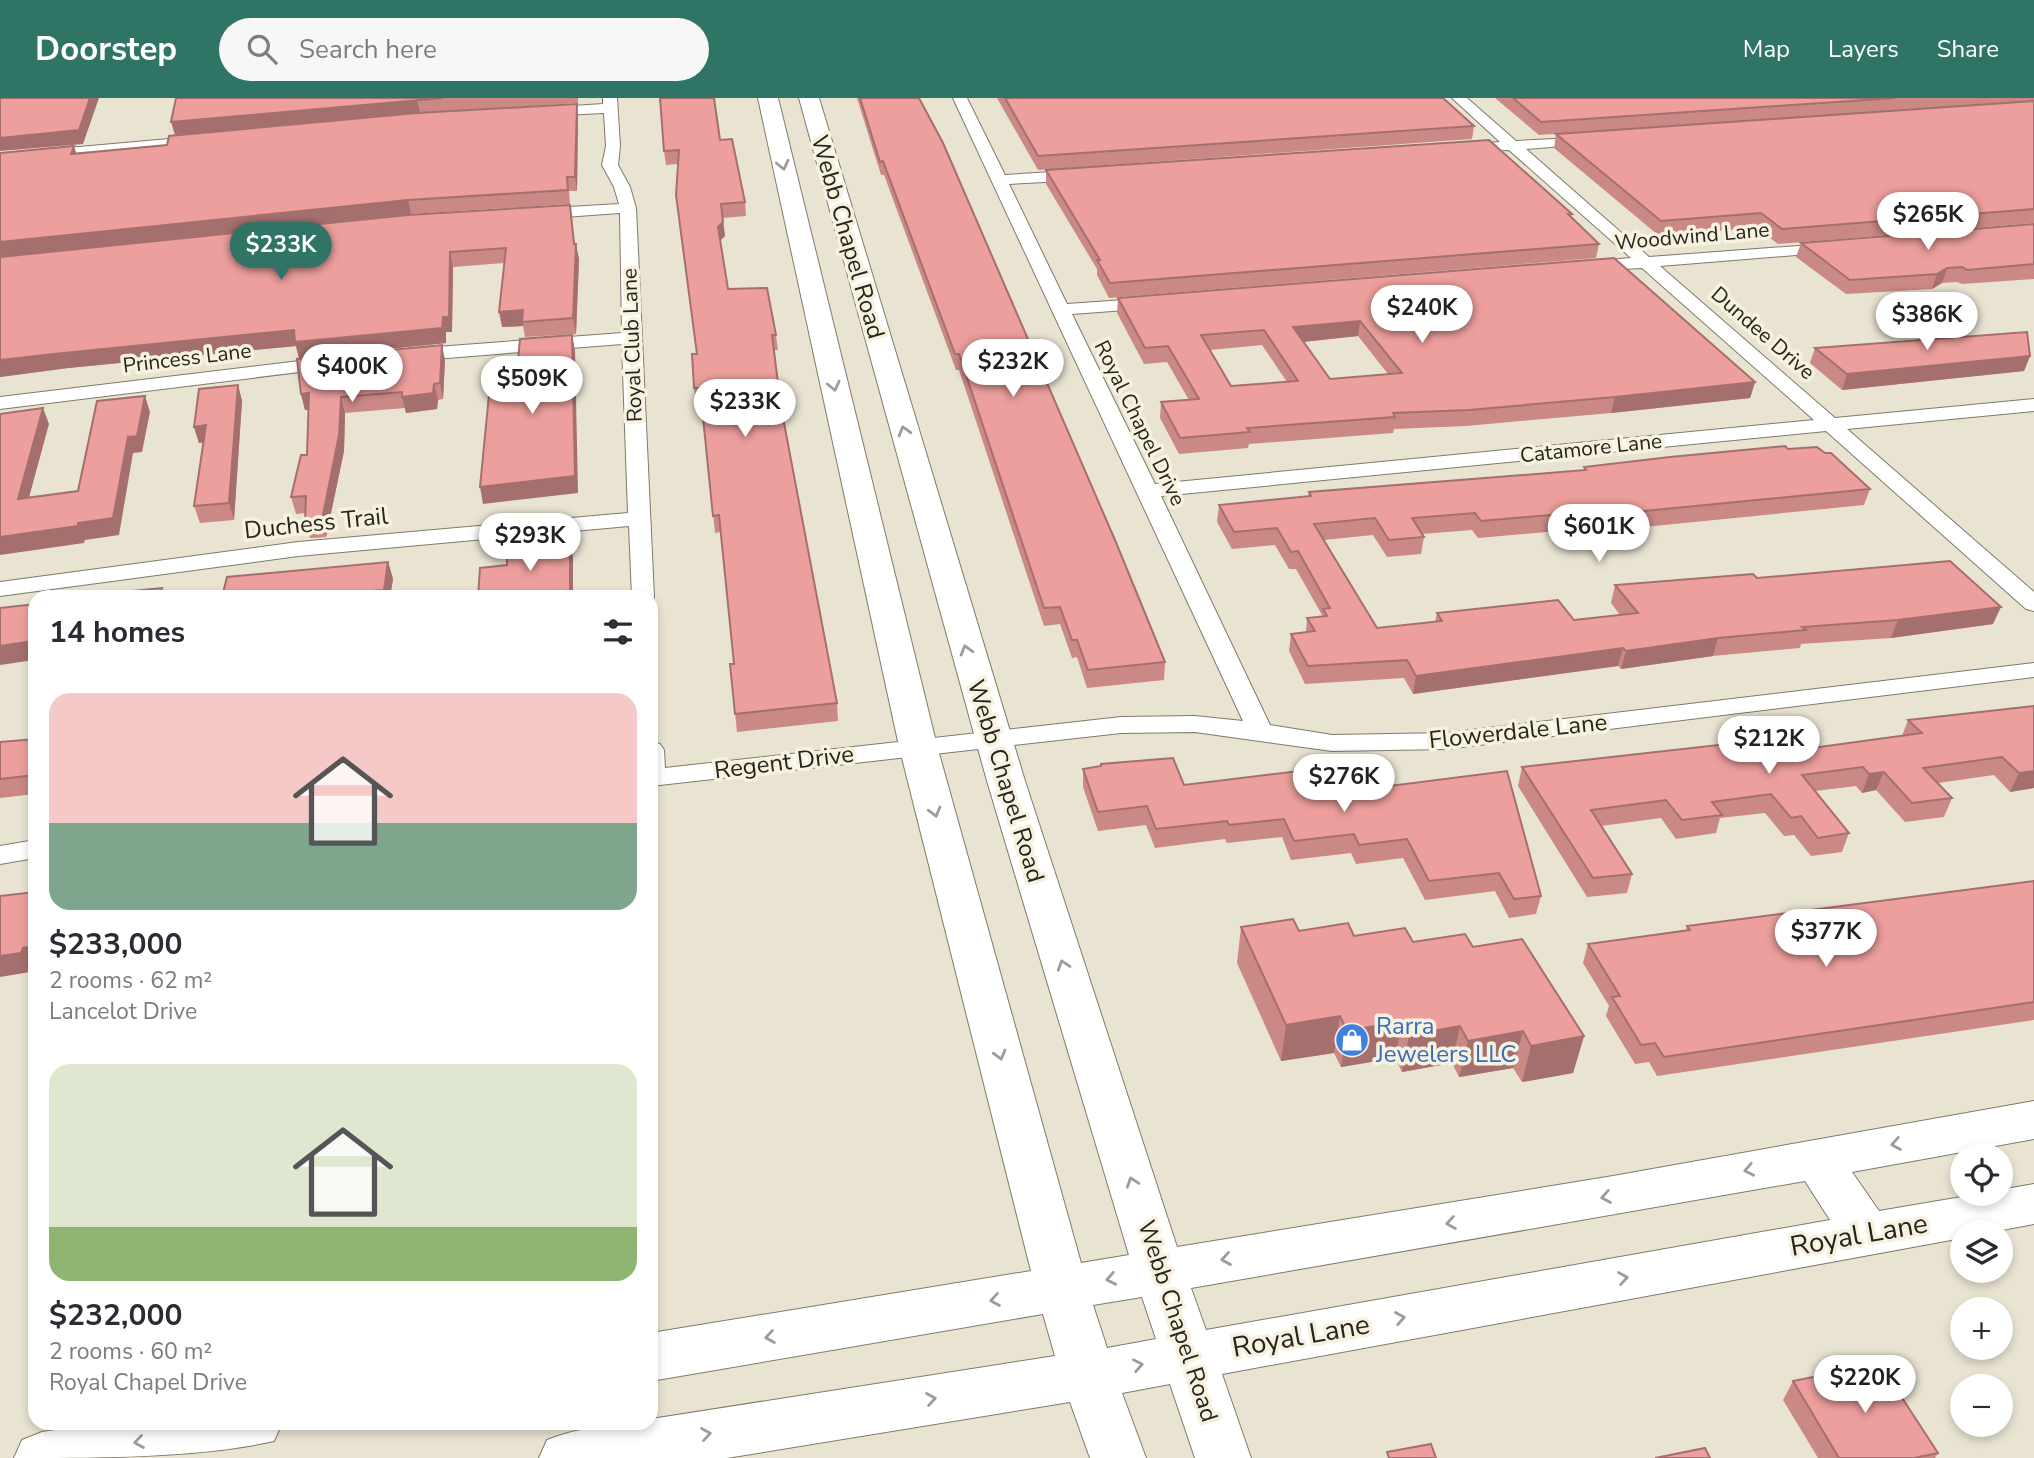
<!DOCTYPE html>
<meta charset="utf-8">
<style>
:root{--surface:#fff;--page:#f7f7f7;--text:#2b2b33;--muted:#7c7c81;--accent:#307466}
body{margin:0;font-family:"Nunito Sans",sans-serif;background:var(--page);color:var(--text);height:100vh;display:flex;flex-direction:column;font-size:26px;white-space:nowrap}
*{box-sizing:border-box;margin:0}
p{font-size:23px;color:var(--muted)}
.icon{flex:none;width:38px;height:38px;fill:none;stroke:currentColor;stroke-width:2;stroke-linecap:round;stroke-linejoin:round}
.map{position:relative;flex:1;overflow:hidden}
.panel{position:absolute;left:28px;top:492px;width:630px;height:840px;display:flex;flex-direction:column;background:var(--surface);border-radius:21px;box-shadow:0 4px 10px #0003}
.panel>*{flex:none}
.buttons{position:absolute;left:1950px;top:1045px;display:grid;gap:14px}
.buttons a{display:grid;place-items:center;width:63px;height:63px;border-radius:50%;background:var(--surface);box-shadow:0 4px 10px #0003;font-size:35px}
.price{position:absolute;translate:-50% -60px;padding:0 16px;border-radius:24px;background:#fff;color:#222;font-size:23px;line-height:46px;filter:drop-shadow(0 2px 4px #0008)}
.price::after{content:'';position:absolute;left:50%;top:42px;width:21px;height:16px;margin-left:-10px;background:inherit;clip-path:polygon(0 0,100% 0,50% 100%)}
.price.on{background:var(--accent);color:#fff}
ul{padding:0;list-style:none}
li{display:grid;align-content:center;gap:14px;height:371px;padding:0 21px}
li span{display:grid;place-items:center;height:217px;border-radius:21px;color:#555}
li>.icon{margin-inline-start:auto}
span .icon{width:126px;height:126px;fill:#fffc;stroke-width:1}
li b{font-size:30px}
h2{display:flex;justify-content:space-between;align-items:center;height:84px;padding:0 21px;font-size:30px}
header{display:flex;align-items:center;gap:42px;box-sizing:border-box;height:98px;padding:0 35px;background:var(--accent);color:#fff}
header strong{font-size:33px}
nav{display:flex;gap:38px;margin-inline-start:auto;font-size:24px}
.search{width:490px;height:63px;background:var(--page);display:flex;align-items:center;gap:18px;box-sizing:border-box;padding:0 24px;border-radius:38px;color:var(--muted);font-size:26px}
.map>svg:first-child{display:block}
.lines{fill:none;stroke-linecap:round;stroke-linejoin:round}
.street-casing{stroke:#7f7a6a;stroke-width:2}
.secondary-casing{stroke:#7f7a6a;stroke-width:2}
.street{fill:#fff;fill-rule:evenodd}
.secondary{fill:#fff;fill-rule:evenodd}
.wall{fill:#cb8986;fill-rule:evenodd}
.shaded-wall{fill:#a56f6d}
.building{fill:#ec9f9c;stroke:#a56f6d;stroke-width:2;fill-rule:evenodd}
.oneway{stroke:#9d9c9a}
.labels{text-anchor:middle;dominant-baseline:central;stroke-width:7;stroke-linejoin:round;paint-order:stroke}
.far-street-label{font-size:21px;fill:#26241e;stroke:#f7f2df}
.street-label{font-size:24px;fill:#26241e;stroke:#f7f2df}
.shop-label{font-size:24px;fill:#366cbe;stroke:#f7f2df;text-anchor:start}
.near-street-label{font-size:28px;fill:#26241e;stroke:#f7f2df}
</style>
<header>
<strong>Doorstep</strong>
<div class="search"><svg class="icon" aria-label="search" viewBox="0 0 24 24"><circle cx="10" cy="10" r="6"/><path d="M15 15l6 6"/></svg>Search here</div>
<nav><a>Map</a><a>Layers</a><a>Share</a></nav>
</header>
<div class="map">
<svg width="2034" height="1360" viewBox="0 0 2034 1360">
<rect width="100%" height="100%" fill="#e9e4d2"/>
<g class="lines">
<!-- street casing -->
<g class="street-casing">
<g id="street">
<polygon points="603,0 617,0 620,48 618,67 630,89 636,110 654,499 651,504 651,499 632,499 629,428 298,458 0,498 0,484 298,444 628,415 622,246 409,263 400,257 409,251 622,235 620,115 536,121 528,116 536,111 619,106 614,89 602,67 606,48 604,15 542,18 535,14 542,10 603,6"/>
<polygon points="953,0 967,0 1005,77 1083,72 1091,77 1083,82 1009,86 1067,206 1153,200 1162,205 1153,210 1072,216 1155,386 1814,322 1642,170 1580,173 1578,169 1586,164 1631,160 1509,52 1458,54 1456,51 1458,48 1463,47 1500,44 1452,0 1467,0 1516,43 1594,39 1596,42 1589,46 1526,51 1649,159 1839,145 1841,149 1839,153 1833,154 1660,168 1835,320 2034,301 2034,313 1847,331 2034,494 2034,513 2026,511 1826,333 1161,398 1270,627 1332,637 1446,635 2034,565 2034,579 1446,651 1332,653 1195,634 1121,635 651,688 651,644 660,646 664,652 665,670 1121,619 1195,618 1243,623"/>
<polygon points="203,38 208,39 210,42 208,45 0,66 0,56"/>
<polygon points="333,259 340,261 342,265 340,269 0,311 0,299"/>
<polygon points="35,742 35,760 0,766 0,748"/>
</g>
</g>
<!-- secondary casing -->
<g class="secondary-casing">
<g id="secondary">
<path d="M758 0H778L937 648 1081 1165 1129 1157 987 683 799 0H819L1025 683 1177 1149 1613 1078 2034 1003V1041L1852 1074 1879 1113 1979 1096H2000V1092L2034 1086V1126L1992 1134H1962V1140L1222 1276 1251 1360H1195L1170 1286 1122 1295 1146 1360H1090L1070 1304 727 1360H539L547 1342C580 1329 616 1325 651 1325V1321L1055 1258 1043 1216 651 1283V1235L1031 1173 899 648ZM1805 1083 1830 1122 1206 1232 1191 1190ZM1142 1199 1156 1241 1107 1250 1093 1207Z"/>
<path d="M98 1325H282L274 1343C200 1360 93 1360 14 1360L22 1342 42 1334Z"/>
</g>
</g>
<!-- street -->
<use href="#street" class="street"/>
<!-- secondary -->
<use href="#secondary" class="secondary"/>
</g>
<!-- wall -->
<g class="wall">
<polygon points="176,0 578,0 578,5 418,15 578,19 577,93 569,93 570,106 411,116 76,56 167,47 413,15 175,37"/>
<polygon points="857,0 919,0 1165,564 1164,582 1087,590 1077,559 1072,560 1060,526 1044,528 959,272 956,272 884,77 881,77"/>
<polygon points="997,0 1443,0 1474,28 1472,41 1038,72"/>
<polygon points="1495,0 2034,0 2034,125 1778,146 1757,130 1658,137 1554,50 1556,36 1949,9 1539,37"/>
<polygon points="720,42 745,104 746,118 723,120 725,138 720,142 728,191 776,237 778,252 774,252 781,309 837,605 838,623 737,634 730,566 734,566 721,434 715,435 702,306 696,306 694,290 697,256 678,66 666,67 664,53"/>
<polygon points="1046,72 1572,116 1571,119 1599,146 1596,160 1109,200 1097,177 1097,171 1046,86"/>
<polygon points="572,121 575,146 579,161 576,236 525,239 523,228 502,229 504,165 453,169 452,234 446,234 446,245 299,260 296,248 68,270 0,279 0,159"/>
<polygon points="2034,126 2034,181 1962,186 1957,184 1942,185 1932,191 1846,196 1796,159 1801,145"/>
<path d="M1614 160 1755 284 1750 300 1611 315 1466 328 1394 331 1393 335 1249 346 1248 350 1179 356 1160 320 1161 304 1189 302 1167 264 1144 266 1117 215 1118 200ZM1358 238 1388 276 1330 281 1303 244ZM1262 247 1287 284 1231 288 1210 252Z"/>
<polygon points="1815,250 2030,258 2024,273 1842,292 1810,265"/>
<polygon points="445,262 443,301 438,302 437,311 406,315 405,310 345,315 344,353 326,439 310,440 305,423 306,415 296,416 291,399 307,357 309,312 305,312 301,296"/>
<polygon points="238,287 242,303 234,422 200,425 194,408 203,344 199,345 194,329"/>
<polygon points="1788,351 1825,355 1870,391 1864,407 1614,432 1613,438 1576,441 1569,432 1478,440 1472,432 1422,436 1424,439 1421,456 1387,459 1373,437 1324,442 1377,530 1435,524 1437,515 1574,522 1620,517 1611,505 1615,487 1757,480 1993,526 1891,540 1801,546 1800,550 1713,558 1621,571 1618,568 1413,596 1404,580 1305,586 1289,553 1291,536 1306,534 1307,520 1322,519 1322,517 1296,471 1289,471 1275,447 1232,451 1217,424 1219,407 1308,398 1309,394 1584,372 1584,369"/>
<polygon points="388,464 393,481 390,499 222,499"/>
<polygon points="2034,608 2034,690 2010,694 1994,677 1938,685 1952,700 1944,719 1905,724 1876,692 1862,695 1856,688 1815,693 1849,735 1842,754 1811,758 1794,737 1784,738 1765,715 1720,720 1716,735 1676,741 1661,720 1601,728 1632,776 1627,795 1587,799 1518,688 1522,669 1783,654 1902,638 1908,622"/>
<polygon points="35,641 35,696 0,700 0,644"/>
<polygon points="1101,666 1184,687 1319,697 1507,673 1541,798 1536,816 1509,820 1495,793 1425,802 1403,760 1356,766 1351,755 1291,762 1282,739 1227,745 1225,741 1155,750 1146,727 1098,733 1083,689 1083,671 1100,669"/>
<polygon points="2034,783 2034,922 1657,978 1649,964 1635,966 1606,918 1609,908 1583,865 1588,846 1686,832 1687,828"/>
<polygon points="1241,829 1473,849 1584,938 1573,975 1522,984 1513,970 1459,979 1452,965 1402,974 1395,960 1341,969 1334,955 1281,963 1237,865"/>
<polygon points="1793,1283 1938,1355 1935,1360 1818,1360 1783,1302"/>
</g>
<!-- shaded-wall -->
<g class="shaded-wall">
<polygon points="90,0 99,0 83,46 0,53 0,40"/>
<polygon points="417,2 420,14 175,37 171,24"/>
<polygon points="577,6 578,19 577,93 575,79"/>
<polygon points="74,48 78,61 71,56"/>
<polygon points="408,102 411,116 0,159 0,144"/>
<polygon points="570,107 576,159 576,146 579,161 576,236 573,220 574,146"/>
<polygon points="723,124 725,138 720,143 718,129"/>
<polygon points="450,154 453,169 452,234 446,234 446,245 299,260 296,248 68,270 0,279 0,262"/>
<polygon points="1947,170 1942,185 1932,191 1937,176"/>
<polygon points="523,212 523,228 502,229 499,214"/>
<polygon points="1360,223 1358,238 1292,245 1293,229"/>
<polygon points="572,237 575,252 578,395 483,406 480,389"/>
<polygon points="442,247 445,262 443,301 440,285"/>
<polygon points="2030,258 2024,273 1842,292 1847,276"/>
<polygon points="1755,284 1750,300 1611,315 1615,299"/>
<polygon points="434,286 438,302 437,311 406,315 402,299"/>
<polygon points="238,287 242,303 234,422 229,405"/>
<polygon points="309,295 314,311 305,312 301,296"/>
<polygon points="145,298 150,314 142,354 133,355 119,437 85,442 84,445 0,457 0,439 78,425 128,339"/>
<polygon points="341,299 345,315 344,353 326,439 322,422"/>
<polygon points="43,310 49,326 24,418 18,401"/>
<polygon points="206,327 211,343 199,345 194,329"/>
<polygon points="570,443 573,460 573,499 570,499"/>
<polygon points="388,464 393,481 390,499 386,499 384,492"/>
<polygon points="162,490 165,499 161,499"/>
<polygon points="2001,509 1993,526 1891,540 1898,522"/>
<polygon points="1718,540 1713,558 1621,571 1626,553"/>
<polygon points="34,543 35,546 35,564 34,562 0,567 0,548"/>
<polygon points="1623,550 1618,568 1413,596 1416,578"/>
<polygon points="2034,673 2034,690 2010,694 2019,675"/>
<polygon points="1884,674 1876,692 1862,695 1869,676"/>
<polygon points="35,848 35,868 32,869 30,874 0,879 0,858 23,850"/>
<polygon points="1340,918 1334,955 1281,963 1286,927"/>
<polygon points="1402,923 1395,960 1341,969 1347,933"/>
<polygon points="1460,928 1452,965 1402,974 1409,937"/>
<polygon points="1523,933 1513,970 1459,979 1468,943"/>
<polygon points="1584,938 1573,975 1522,984 1531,948"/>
</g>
<!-- building -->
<g class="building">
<polygon points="0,0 90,0 79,32 0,40"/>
<polygon points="176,0 443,0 171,24"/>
<polygon points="660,0 714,0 720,42 732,41 745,104 721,106 723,124 718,129 728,191 767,190 776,237 772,237 781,309 837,605 735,616 730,566 734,566 719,417 713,418 700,290 694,290 692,256 697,256 676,97 679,52 664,53"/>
<polygon points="860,0 919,0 943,45 1115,442 1165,564 1088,572 1077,542 1072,542 1060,509 1044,510 959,256 955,256 883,63 880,64"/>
<polygon points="1005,0 1443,0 1474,28 1038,58"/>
<polygon points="1513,0 1895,0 1541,24"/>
<polygon points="2034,3 2034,111 1782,131 1761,115 1661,123 1556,36"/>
<polygon points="577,6 575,79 567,79 568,92 408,102 0,144 0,55 74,48 71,56 167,47 169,38 417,15"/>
<polygon points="1489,42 1572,116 1568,116 1599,146 1110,185 1097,162 1100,162 1046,72"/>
<polygon points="570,107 574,146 576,146 573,220 522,224 523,212 499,214 506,150 450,154 449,219 443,219 442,230 295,244 294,232 63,255 0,262 0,159 408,117"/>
<polygon points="2034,126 2034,166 1967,172 1962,169 1947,170 1937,176 1850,182 1801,145"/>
<path d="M1614 160 1755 284 1615 299 1469 312 1393 315 1395 319 1247 330 1250 334 1180 340 1161 304 1199 301 1168 248 1145 250 1118 200ZM1360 223 1402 275 1330 281 1293 229ZM1264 232 1298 283 1231 288 1201 237Z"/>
<polygon points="2027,234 2030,258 1847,276 1815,250"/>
<polygon points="572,237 575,378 480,389 491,276 517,274 520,241"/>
<polygon points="442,247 440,285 434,286 433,295 402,299 402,294 341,299 339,337 322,422 305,423 306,398 291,399 301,357 307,357 309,295 301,296 297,261"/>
<polygon points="238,287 229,405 194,408 206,327 194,329 199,291"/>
<polygon points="145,298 137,338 128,339 113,420 78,425 78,428 0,439 0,316 43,310 18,401 78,393 97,303"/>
<polygon points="1785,348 1788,351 1817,349 1825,355 1831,355 1870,391 1613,416 1617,421 1580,424 1573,415 1481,423 1475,415 1412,420 1424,439 1389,442 1375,420 1314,426 1377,530 1442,523 1437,515 1558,502 1574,522 1638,515 1615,487 1753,476 1757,480 1950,463 2001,509 1898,522 1802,529 1806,532 1718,540 1626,553 1623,550 1416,578 1407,562 1308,568 1291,536 1315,533 1307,520 1327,518 1323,511 1330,510 1298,453 1291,454 1277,430 1234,434 1219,407 1311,398 1309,394 1586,372 1584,369 1670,359"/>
<polygon points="570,443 570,499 478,499 480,470 507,467 507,449"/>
<polygon points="388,464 384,492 312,498 312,499 222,499 227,479"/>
<polygon points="162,490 161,499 84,499 101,496"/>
<polygon points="203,493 202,499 168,499"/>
<polygon points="35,506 35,554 31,555 34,543 0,548 0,510"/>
<polygon points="2034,608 2034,673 2019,675 2002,659 1923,670 1952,700 1912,705 1884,674 1869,676 1863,669 1802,677 1849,735 1818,740 1801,718 1791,720 1771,696 1712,704 1722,717 1682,722 1666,702 1591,712 1632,776 1593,780 1522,669 1772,641 1783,654 1922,635 1908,622"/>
<polygon points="35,641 35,677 0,681 0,644"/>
<polygon points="1173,660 1184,687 1308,672 1319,697 1507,673 1541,798 1514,801 1499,775 1429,783 1407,741 1359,747 1354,736 1294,743 1284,721 1229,727 1227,723 1156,731 1147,708 1098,714 1083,671 1101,668 1101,666"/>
<polygon points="2034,783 2034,904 1664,959 1655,945 1641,947 1612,899 1620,898 1588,846 1690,832 1687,828"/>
<polygon points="35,794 35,848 23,850 21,855 0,858 0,798"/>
<polygon points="1293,821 1299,833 1348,825 1354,838 1405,830 1413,844 1465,836 1473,849 1522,841 1584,938 1531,948 1523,933 1468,943 1460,928 1409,937 1402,923 1347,933 1340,918 1286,927 1241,829"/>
<polygon points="1880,1266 1938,1355 1918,1359 1919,1360 1839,1360 1793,1283"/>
<polygon points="1431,1346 1436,1360 1389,1360 1387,1354"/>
<polygon points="1705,1350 1710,1360 1655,1360"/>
</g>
<!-- one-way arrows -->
<defs><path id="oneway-chevron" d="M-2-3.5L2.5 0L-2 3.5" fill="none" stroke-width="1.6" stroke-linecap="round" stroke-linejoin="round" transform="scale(1.75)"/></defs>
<g class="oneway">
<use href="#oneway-chevron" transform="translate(783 67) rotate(77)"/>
<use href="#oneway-chevron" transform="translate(834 288) rotate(77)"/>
<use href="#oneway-chevron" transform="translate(904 333) rotate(-106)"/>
<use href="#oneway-chevron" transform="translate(966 552) rotate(-106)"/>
<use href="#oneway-chevron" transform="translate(935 714) rotate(75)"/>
<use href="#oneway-chevron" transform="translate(1063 867) rotate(-108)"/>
<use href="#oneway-chevron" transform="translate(1000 957) rotate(75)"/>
<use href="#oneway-chevron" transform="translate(1896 1046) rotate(170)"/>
<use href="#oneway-chevron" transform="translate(1749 1072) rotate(169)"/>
<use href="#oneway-chevron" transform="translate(1132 1084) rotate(-108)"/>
<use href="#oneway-chevron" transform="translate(1606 1099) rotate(170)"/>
<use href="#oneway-chevron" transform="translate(1451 1125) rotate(171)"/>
<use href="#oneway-chevron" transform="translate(1226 1161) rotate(171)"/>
<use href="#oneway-chevron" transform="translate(1623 1180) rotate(-10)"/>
<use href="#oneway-chevron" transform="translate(1111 1181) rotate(169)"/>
<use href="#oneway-chevron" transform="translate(995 1202) rotate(171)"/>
<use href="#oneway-chevron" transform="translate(1400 1220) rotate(-10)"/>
<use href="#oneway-chevron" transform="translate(770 1239) rotate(171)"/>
<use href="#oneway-chevron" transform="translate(1138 1267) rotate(-11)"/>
<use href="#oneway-chevron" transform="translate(931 1301) rotate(-9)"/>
<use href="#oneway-chevron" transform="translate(706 1336) rotate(-9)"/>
<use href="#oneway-chevron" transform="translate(139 1344) rotate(171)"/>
</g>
<!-- icons -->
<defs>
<g id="shop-disc" transform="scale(1.75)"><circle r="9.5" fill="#3f7fe0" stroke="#f7f2df"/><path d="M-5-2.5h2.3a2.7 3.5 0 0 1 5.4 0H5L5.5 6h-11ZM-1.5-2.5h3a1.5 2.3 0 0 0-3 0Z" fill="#fff"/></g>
</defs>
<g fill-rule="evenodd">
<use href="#shop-disc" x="1352" y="942"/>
</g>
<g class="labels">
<!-- far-street labels -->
<g class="far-street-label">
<text transform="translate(1692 138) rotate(-5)">Woodwind Lane</text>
<text transform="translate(1763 235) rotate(41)">Dundee Drive</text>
<text transform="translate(632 247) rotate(-92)">Royal Club Lane</text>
<text transform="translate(187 260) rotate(-7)">Princess Lane</text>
<text transform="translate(1140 325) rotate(64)">Royal Chapel Drive</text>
<text transform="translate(1591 350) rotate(-6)">Catamore Lane</text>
</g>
<!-- street labels -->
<g class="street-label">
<text transform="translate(848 139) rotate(74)">Webb Chapel Road</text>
<text transform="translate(316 425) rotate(-6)">Duchess Trail</text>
<text transform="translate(1518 633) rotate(-6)">Flowerdale Lane</text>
<text transform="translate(784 664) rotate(-7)">Regent Drive</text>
<text transform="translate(1006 683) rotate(73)">Webb Chapel Road</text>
<text transform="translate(1178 1223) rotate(72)">Webb Chapel Road</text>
</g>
<!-- shop labels -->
<g class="shop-label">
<text x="1376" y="928">Rarra<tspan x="1376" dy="28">Jewelers LLC</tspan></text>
</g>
<!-- near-street labels -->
<g class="near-street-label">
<text transform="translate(1859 1137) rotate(-10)">Royal Lane</text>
<text transform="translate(1301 1238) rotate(-10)">Royal Lane</text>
</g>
</g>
</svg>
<div class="buttons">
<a><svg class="icon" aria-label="locate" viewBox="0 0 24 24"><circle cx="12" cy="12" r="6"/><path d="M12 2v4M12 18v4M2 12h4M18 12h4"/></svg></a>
<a><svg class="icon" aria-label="layers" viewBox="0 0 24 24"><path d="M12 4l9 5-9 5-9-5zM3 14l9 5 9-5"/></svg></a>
<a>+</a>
<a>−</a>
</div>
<b class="price" style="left:1928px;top:154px">$265K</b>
<b class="price on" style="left:281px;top:184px">$233K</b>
<b class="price" style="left:1422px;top:247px">$240K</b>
<b class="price" style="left:1927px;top:254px">$386K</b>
<b class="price" style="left:1013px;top:301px">$232K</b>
<b class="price" style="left:352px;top:306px">$400K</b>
<b class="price" style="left:532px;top:318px">$509K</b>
<b class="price" style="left:745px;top:341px">$233K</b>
<b class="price" style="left:1599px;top:466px">$601K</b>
<b class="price" style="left:530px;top:475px">$293K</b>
<b class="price" style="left:1769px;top:678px">$212K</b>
<b class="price" style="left:1344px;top:716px">$276K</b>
<b class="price" style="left:1826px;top:871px">$377K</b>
<b class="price" style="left:1865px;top:1317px">$220K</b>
<section class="panel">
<h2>14 homes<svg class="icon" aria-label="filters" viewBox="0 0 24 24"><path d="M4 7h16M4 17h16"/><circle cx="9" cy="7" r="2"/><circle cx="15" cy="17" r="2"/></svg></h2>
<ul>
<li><span style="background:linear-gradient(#f6c9c9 60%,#7fa58c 0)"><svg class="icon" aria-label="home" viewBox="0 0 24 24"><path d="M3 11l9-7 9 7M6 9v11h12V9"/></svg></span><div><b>$233,000</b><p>2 rooms · 62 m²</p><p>Lancelot Drive</p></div></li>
<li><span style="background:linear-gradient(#dfe7d0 75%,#8fb573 0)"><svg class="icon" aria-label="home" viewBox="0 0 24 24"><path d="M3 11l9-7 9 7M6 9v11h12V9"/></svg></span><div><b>$232,000</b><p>2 rooms · 60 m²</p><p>Royal Chapel Drive</p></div></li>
</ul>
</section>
</div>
